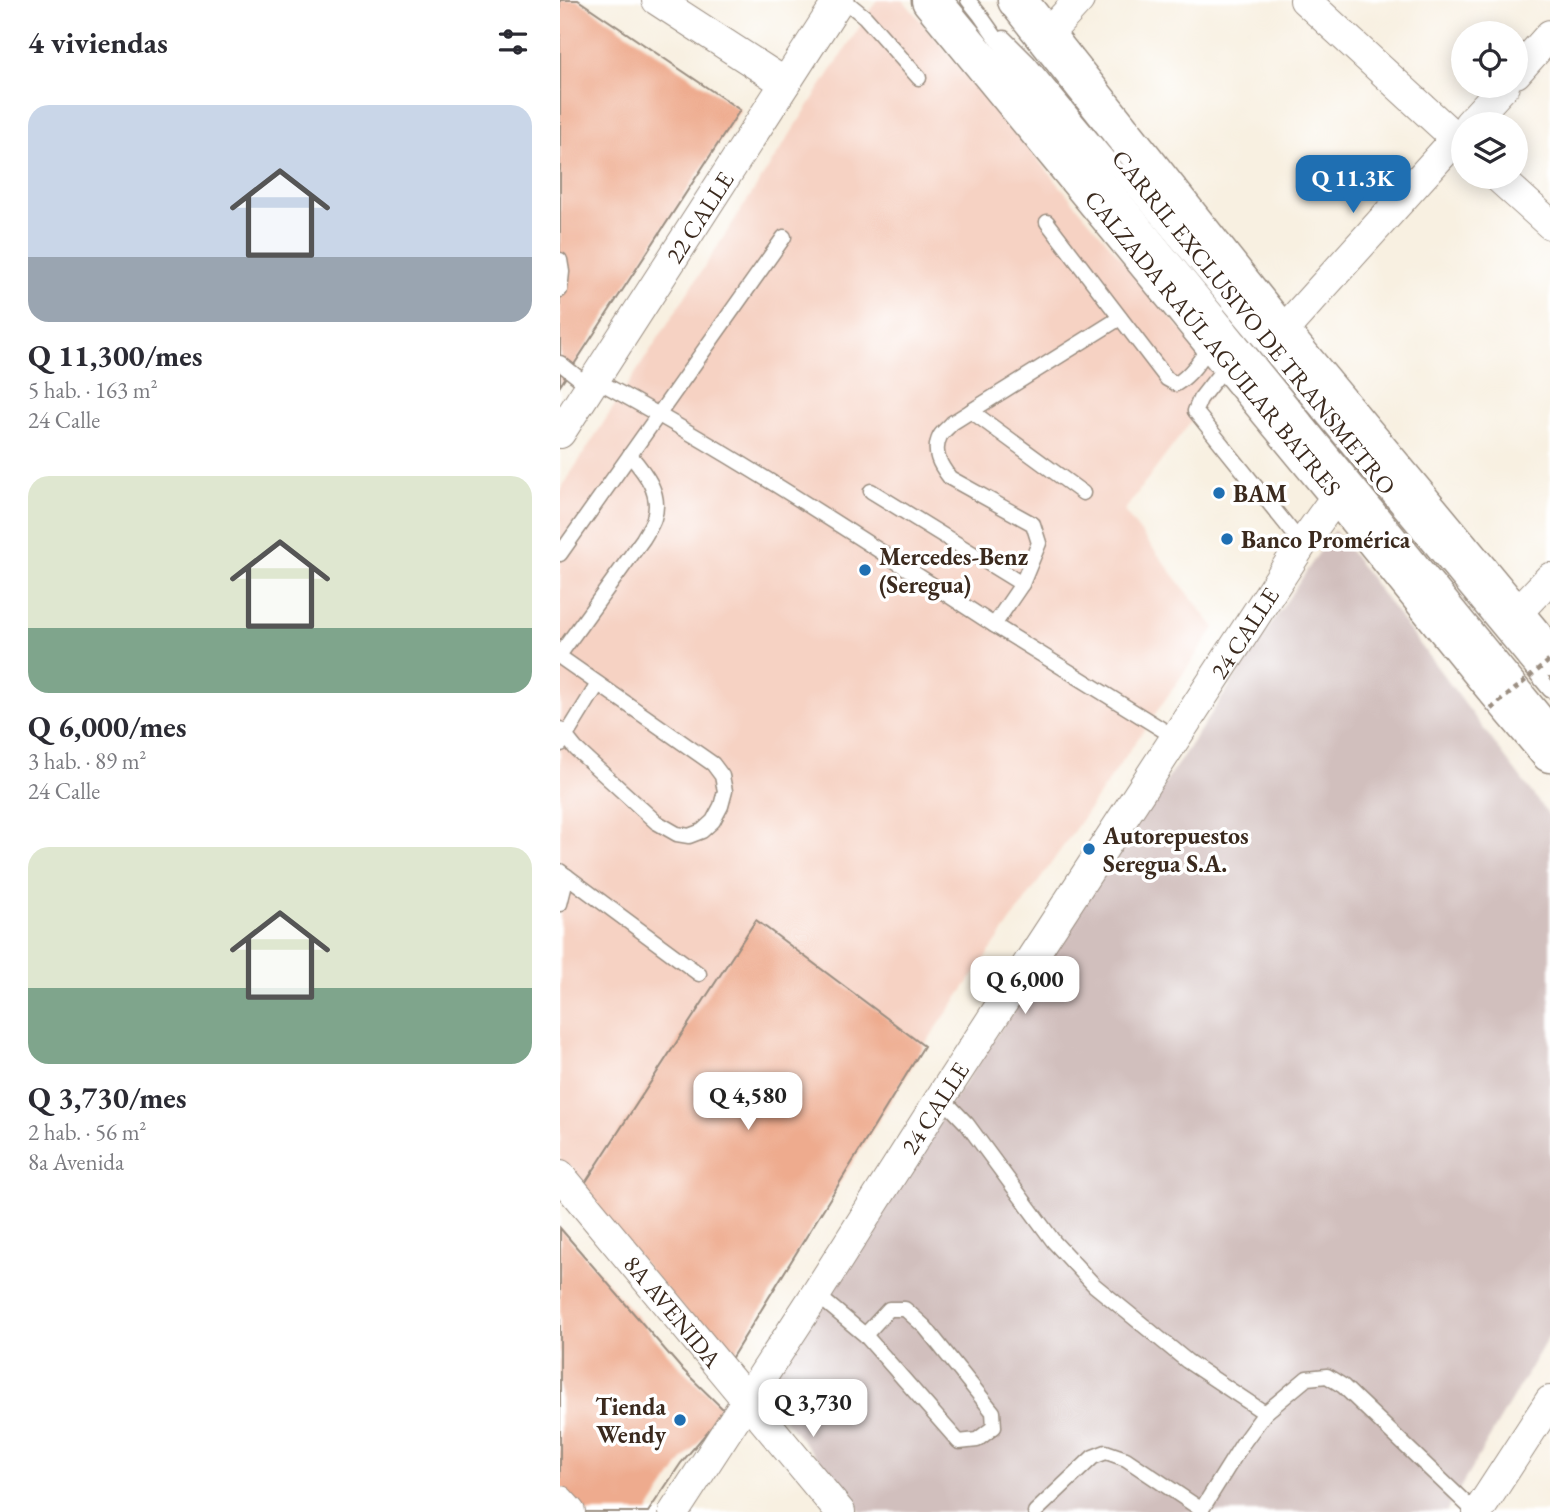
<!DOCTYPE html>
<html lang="es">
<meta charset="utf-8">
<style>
:root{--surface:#fff;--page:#f7f7f7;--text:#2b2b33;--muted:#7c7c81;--accent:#1f6fb2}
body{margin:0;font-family:"EB Garamond",serif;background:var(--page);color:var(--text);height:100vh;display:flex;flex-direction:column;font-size:26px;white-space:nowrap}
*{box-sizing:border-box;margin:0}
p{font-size:23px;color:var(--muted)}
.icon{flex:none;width:38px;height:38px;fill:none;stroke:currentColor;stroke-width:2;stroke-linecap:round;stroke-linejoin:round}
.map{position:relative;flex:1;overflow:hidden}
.panel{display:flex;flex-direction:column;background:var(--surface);width:560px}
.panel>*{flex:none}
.tools{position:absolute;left:891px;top:21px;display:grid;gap:14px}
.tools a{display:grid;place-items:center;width:77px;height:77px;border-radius:50%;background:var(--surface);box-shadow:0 4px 18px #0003;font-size:35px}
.price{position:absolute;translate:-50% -60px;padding:0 16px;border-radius:14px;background:#fff;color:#222;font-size:23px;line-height:46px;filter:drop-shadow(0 2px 4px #0008)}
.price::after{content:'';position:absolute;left:50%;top:42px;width:21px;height:16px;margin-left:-10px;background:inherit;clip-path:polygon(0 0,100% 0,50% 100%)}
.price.on{background:var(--accent);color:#fff}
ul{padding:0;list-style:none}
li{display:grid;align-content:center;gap:14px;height:371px;padding:0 28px}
li span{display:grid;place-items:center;height:217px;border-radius:21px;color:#555}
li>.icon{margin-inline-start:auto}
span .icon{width:126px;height:126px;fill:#fffc;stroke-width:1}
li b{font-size:30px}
h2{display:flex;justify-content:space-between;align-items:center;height:84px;padding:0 28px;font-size:30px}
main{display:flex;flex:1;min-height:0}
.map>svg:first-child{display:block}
.built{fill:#f6d2c3}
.industrial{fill:#d1bfbd}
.building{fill:#eeab8e}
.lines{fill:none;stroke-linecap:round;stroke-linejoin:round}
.lane-casing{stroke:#9a8d80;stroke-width:17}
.street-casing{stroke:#9a8d80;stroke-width:32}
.highway-casing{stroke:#9a8d80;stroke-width:41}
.lane{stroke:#fff;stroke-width:14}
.street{stroke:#fff;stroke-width:30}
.highway{stroke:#fff;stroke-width:38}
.path-bridge{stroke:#9a8d80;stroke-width:4.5;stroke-dasharray:5 5;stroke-linecap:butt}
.poi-dot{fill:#1f6fb2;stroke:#fff;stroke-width:2.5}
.labels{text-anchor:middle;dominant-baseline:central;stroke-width:7;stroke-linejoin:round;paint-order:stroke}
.street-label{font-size:24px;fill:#3b2a1e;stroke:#fff}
.poi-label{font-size:24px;font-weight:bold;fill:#3b2a1e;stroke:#fff;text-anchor:start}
</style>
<main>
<section class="panel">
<h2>4 viviendas<svg class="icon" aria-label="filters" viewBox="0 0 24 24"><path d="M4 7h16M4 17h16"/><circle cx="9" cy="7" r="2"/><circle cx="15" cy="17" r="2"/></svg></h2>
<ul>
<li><span style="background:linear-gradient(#c9d6e8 70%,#9aa5b1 0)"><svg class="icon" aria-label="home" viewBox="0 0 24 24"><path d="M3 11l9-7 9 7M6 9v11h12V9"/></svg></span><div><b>Q 11,300/mes</b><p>5 hab. · 163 m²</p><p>24 Calle</p></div></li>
<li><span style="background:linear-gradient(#dfe7d0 70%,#7fa58c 0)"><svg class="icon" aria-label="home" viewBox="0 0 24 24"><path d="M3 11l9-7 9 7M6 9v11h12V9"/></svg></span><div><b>Q 6,000/mes</b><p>3 hab. · 89 m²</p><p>24 Calle</p></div></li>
<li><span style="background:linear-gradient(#dfe7d0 65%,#7fa58c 0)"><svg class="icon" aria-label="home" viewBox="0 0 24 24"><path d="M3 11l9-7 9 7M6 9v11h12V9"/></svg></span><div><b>Q 3,730/mes</b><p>2 hab. · 56 m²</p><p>8a Avenida</p></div></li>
</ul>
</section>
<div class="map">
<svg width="990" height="1512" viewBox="0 0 990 1512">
<rect width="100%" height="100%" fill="#fff"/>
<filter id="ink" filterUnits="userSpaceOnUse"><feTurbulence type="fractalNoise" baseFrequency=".0143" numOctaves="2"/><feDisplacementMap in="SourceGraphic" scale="14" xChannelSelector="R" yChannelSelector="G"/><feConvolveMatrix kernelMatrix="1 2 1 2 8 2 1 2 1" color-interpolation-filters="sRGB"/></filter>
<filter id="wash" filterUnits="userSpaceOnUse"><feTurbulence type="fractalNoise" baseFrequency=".00686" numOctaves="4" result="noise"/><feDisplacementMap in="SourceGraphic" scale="28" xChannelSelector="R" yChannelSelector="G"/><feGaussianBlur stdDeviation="1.57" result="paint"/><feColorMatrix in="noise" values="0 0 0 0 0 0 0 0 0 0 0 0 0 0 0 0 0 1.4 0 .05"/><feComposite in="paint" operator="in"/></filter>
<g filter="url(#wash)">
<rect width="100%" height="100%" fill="#f8f0e1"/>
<!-- built -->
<polygon class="built" points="317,0 343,0 663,379 564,511 655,628 364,1046 196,920 20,1191 0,1165 0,490"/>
<!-- industrial -->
<polygon class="industrial" points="774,530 990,817 990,1334 886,1512 301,1512 200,1389"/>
<g id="blocks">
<!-- building -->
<g class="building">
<polygon points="0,0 18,0 180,110 0,386"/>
<polygon points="196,920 364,1046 169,1362 20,1191"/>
<polygon points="0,1228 120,1367 165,1411 121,1463 88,1512 21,1512 0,1485"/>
</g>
</g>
</g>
<g filter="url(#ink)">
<use href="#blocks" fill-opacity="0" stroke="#9a8d80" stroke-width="2"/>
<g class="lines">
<!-- lane casing -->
<g class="lane-casing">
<g id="lane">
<polyline points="284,0 305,17 359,78"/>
<polyline points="408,0 420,15 458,69 990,720"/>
<polyline points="444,38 468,62 990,690"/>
<path d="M487 222 607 379 616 384C631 375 641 359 651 344"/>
<polyline points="0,260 2,272 0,290"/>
<polyline points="0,363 30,387"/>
<polyline points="668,363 640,399 635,411 742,544"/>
<path d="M34 379C172 453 303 540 434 625L462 584 479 543 473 524 390 478C380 465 372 452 380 436 383 431 389 427 392 423L560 318"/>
<polyline points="411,411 523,493"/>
<polyline points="311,491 462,584"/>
<polyline points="0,554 224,237"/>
<polyline points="434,625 616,738"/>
<path d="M0 654 83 539C87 532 92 525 94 518 102 493 85 473 70 455"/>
<polyline points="0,657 153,764 162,776 165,791 161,806 153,821 142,831 129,836 117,834 96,822 16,749 0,729"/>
<polyline points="1,744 38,684"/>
<polyline points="0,871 139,974"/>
<polyline points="0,904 7,876"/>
<polyline points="381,1097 407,1124 494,1242 534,1285 627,1361 705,1413"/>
<polyline points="256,1294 305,1335 399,1442 417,1440 434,1427 433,1412 365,1327 345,1309 329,1309 305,1335"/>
<polyline points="475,1512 533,1457 546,1452 566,1459 642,1510"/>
<polyline points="640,1512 683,1443 705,1413 747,1378 767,1376 783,1386 915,1512"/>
</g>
</g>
<!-- street casing -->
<g class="street-casing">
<g id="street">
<polyline points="97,0 225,83"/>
<polyline points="745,0 903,145"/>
<polyline points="486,36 519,0"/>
<polyline points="956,73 990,35"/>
<polyline points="909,124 944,86"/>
<polyline points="938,177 990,224"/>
<polyline points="721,333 903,131"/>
<path id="s1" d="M0 433 279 0"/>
<polyline points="955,615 990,578"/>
<path id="s2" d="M0 1175 280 1512"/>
<polyline points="0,1501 10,1512"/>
<path id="s3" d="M114 1512 256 1294 381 1097 742 544 778 494"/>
<polyline points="918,1512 990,1401"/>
</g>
</g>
<!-- highway casing -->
<g class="highway-casing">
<g id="highway">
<path id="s4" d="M371 0 778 494 926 677 990 753"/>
<polyline points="457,0 721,333 990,657"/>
</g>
</g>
<!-- lane -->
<use href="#lane" class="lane"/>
<!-- street -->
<use href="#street" class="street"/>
<!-- highway -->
<use href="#highway" class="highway"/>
<!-- path-bridge -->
<polyline class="path-bridge" points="931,709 990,660"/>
</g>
</g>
<!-- markers -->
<g class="poi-dot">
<circle cx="659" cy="493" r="7"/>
<circle cx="667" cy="539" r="7"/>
<circle cx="305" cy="570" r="7"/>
<circle cx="529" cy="849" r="7"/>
<circle cx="120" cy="1420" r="7"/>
</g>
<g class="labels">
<!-- street labels -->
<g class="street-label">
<text stroke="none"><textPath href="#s1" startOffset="257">22 CALLE</textPath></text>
<text transform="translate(694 322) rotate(51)">CARRIL EXCLUSIVO DE TRANSMETRO</text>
<text stroke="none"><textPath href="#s4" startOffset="444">CALZADA RAÚL AGUILAR BATRES</textPath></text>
<text stroke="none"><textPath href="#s3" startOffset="1048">24 CALLE</textPath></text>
<text stroke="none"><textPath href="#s3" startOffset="481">24 CALLE</textPath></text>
<text stroke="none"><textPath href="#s2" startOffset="177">8A AVENIDA</textPath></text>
</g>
<!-- poi labels -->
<g class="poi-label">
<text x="673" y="493">BAM</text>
<text x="681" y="539">Banco Promérica</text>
<text x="319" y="556">Mercedes-Benz<tspan x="319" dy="28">(Seregua)</tspan></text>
<text x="543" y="835">Autorepuestos<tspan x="543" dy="28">Seregua S.A.</tspan></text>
<text x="106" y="1406" text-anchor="end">Tienda<tspan x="106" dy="28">Wendy</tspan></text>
</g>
</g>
</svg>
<div class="tools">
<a><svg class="icon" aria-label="locate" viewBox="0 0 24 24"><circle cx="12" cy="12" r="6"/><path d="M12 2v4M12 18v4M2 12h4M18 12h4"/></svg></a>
<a><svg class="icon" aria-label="layers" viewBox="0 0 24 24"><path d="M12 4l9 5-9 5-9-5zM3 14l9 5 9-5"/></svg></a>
</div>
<b class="price on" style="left:793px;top:215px">Q 11.3K</b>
<b class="price" style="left:465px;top:1016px">Q 6,000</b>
<b class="price" style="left:188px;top:1132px">Q 4,580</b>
<b class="price" style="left:253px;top:1439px">Q 3,730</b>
</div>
</main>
